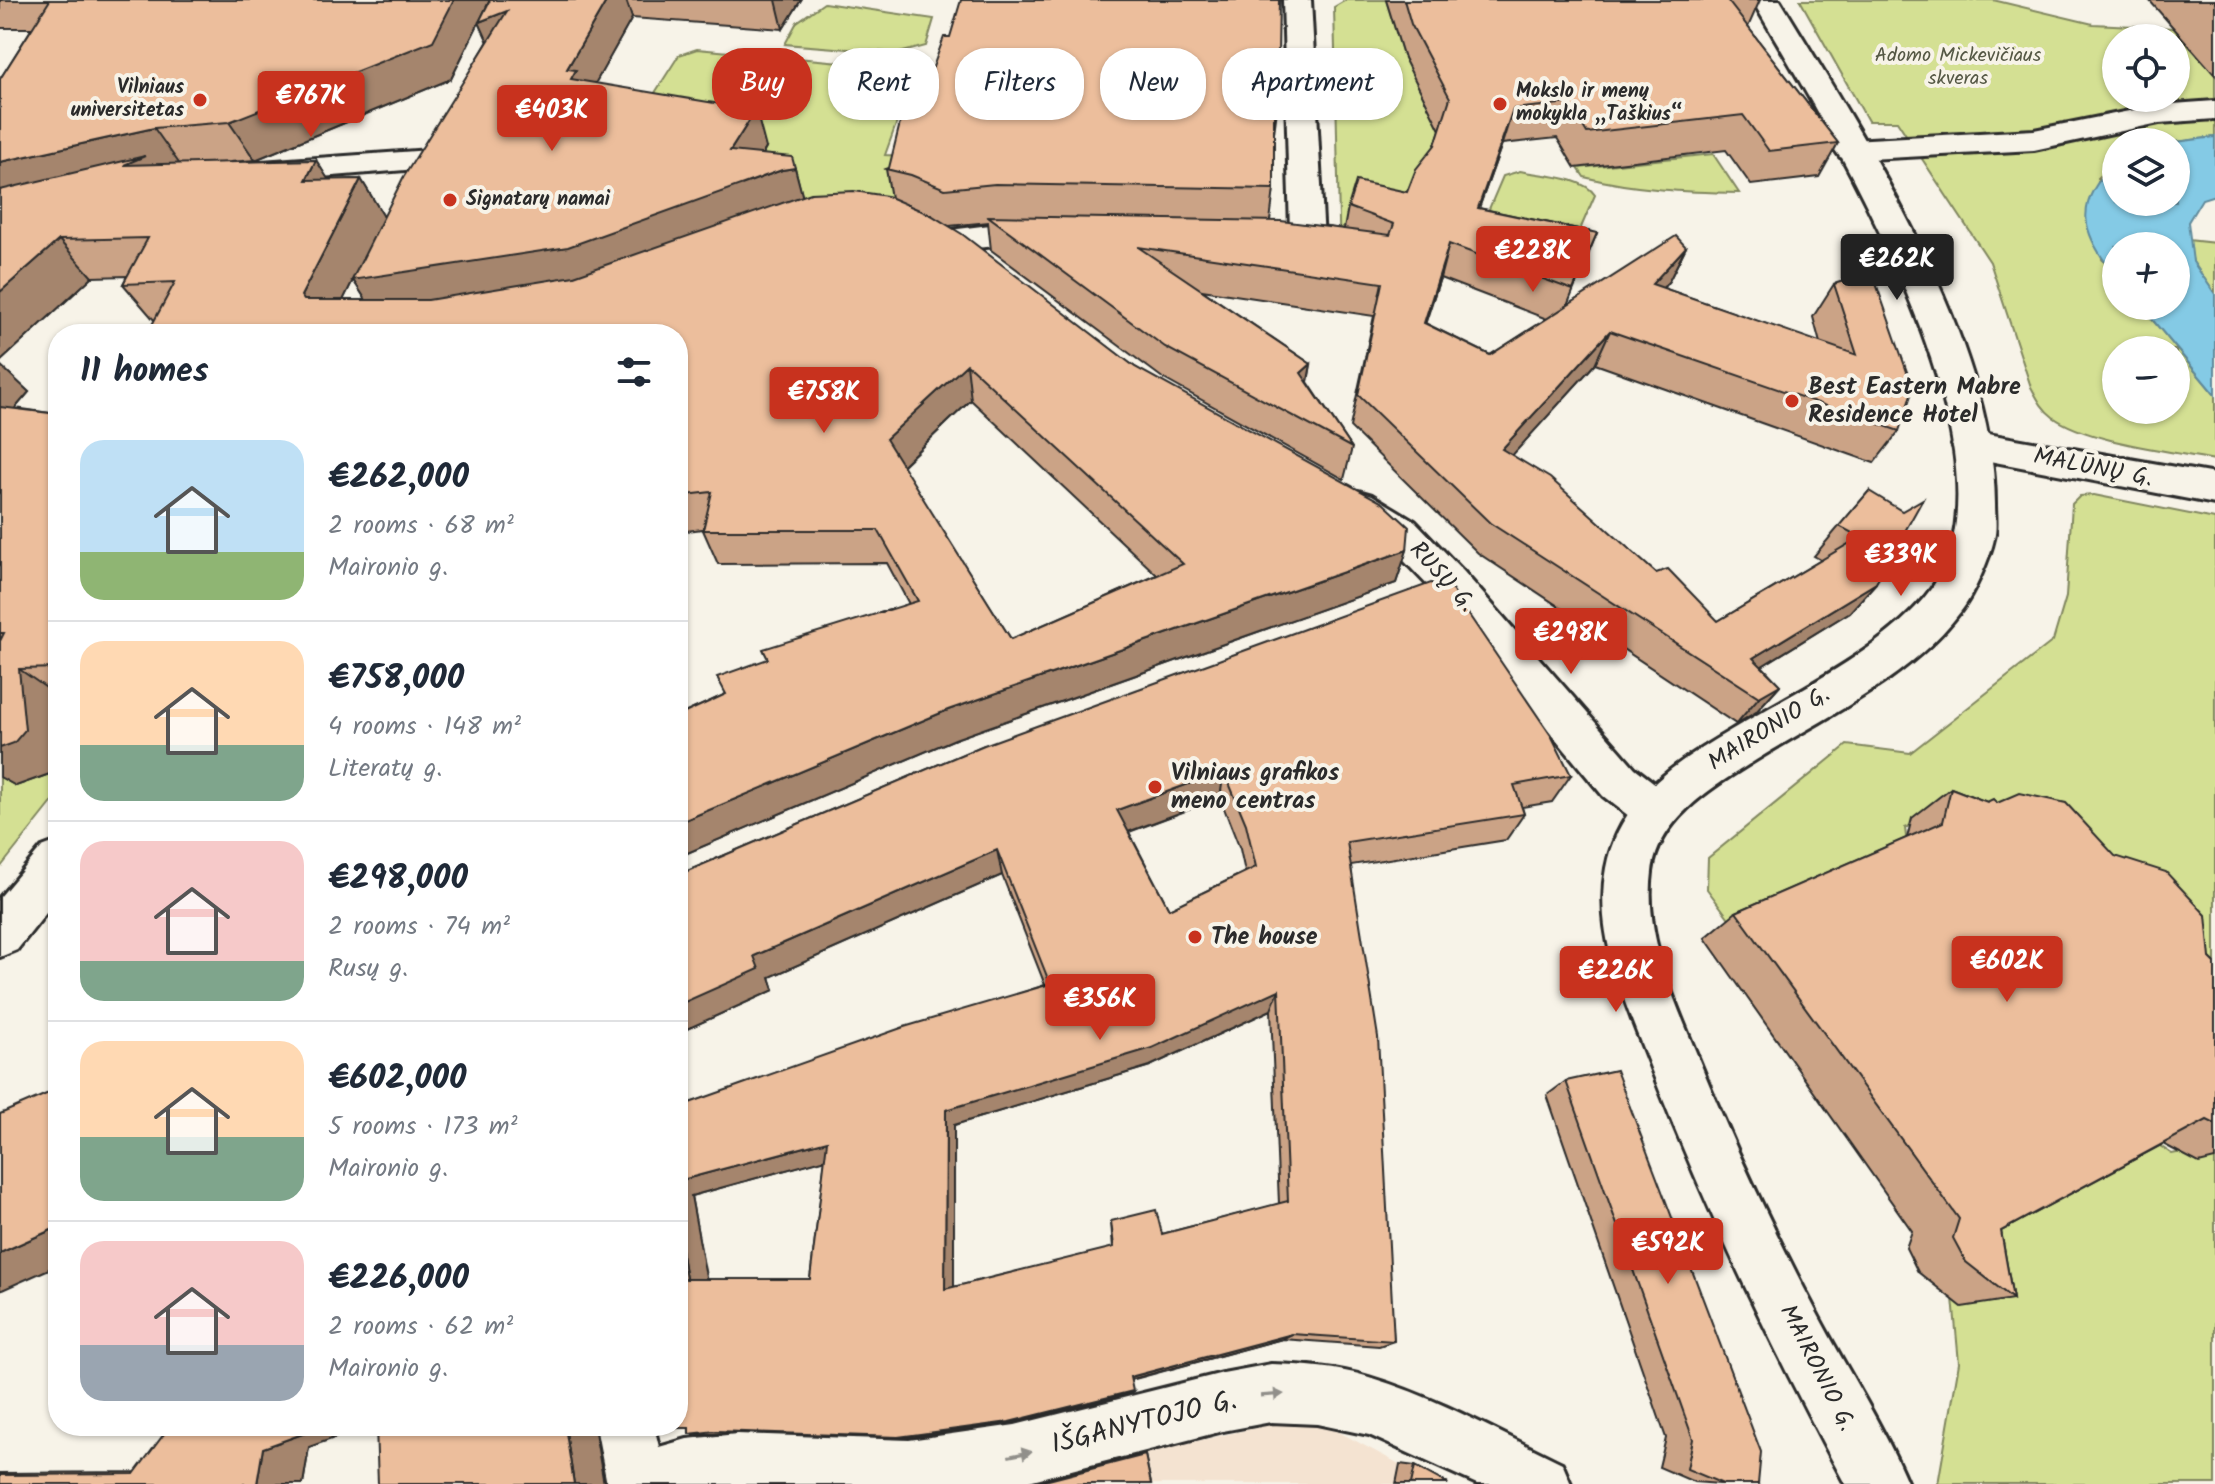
<!DOCTYPE html>
<meta charset="utf-8">
<style>
:root{--surface:#fff;--page:#f6f6f7;--text:#1f2937;--muted:#747a83;--line:#e0e1e3;--accent:#c8321e}
body{margin:0;font-family:Kalam,sans-serif;background:var(--page);color:var(--text);height:100vh;display:flex;flex-direction:column;font-size:30px;white-space:nowrap}
*{box-sizing:border-box;margin:0}
p{font-size:26px;color:var(--muted)}
.icon{flex:none;width:44px;height:44px;fill:none;stroke:currentColor;stroke-width:2;stroke-linecap:round;stroke-linejoin:round}
.map{position:relative;flex:1;overflow:hidden}
.details{position:absolute;left:48px;top:324px;width:640px;height:1112px;display:flex;flex-direction:column;background:var(--surface);border-radius:32px;box-shadow:0 2px 6px #0004}
.details>*{flex:none}
.hud{position:absolute;left:712px;top:48px;width:760px;height:72px;display:flex;gap:16px}
.tools{position:absolute;left:2102px;top:24px;display:grid;gap:16px}
.tools a{display:grid;place-items:center;width:88px;height:88px;border-radius:50%;background:var(--surface);box-shadow:0 2px 6px #0004;font-size:40px}
.price{position:absolute;translate:-50% -68px;padding:0 18px;border-radius:8px;background:var(--accent);color:#fff;font-size:26px;line-height:52px;filter:drop-shadow(0 2px 4px #0008)}
.price::after{content:'';position:absolute;left:50%;top:48px;width:24px;height:18px;margin-left:-12px;background:inherit;clip-path:polygon(0 0,100% 0,50% 100%)}
.price.selected{background:#222;color:#fff}
ul{padding:0;list-style:none}
li{display:flex;align-items:center;gap:24px;height:200px;padding:0 32px}
li+li{border-top:2px solid var(--line)}
li span{display:grid;place-items:center;flex:none;width:224px;height:160px;border-radius:24px;color:#555}
li>.icon{margin-inline-start:auto}
span .icon{width:96px;height:96px;fill:#fffc;stroke-width:1}
li b{font-size:34px}
h2{display:flex;justify-content:space-between;align-items:center;height:96px;padding:0 32px;font-size:34px}
.tag{padding:0 28px;border-radius:32px;background:var(--surface);box-shadow:0 2px 6px #0004;font-size:28px;line-height:72px}
.tag.selected{background:var(--accent);color:#fff}
.map>svg:first-child{display:block}
.built{fill:#f4e3d1}
.green{fill:#d4e093;stroke:#80865f;stroke-width:2;fill-rule:evenodd}
.water{fill:#84cae5;stroke:#608a9b;stroke-width:2}
.lines{fill:none;stroke-linecap:round;stroke-linejoin:round}
.minor-casing{stroke:#2b2b2b;stroke-width:6}
.major-casing{stroke:#2b2b2b;stroke-width:6}
.minor{fill:#f7f3e8;fill-rule:evenodd}
.major{fill:#f7f3e8;fill-rule:evenodd}
.wall{fill:#cba386;stroke:#2b2b2b;stroke-width:2;fill-rule:evenodd}
.shaded-wall{fill:#a5856d;stroke:#2b2b2b;stroke-width:2}
.building{fill:#ecbe9c;stroke:#2b2b2b;stroke-width:2;fill-rule:evenodd}
.oneway{fill:#918f8a}
.poi-dot{fill:#c8321e;stroke:#f7f3e8;stroke-width:3}
.labels{text-anchor:middle;dominant-baseline:central;stroke-width:8;stroke-linejoin:round;paint-order:stroke}
.far-park-label{font-size:20px;fill:#555845;stroke:#f7f3e8}
.far-poi-label{font-size:20px;font-weight:bold;fill:#2b2b2b;stroke:#f7f3e8;text-anchor:start}
.poi-label{font-size:24px;font-weight:bold;fill:#2b2b2b;stroke:#f7f3e8;text-anchor:start}
.street-label{font-size:24px;fill:#2b2b2b;stroke:#f7f3e8}
.near-street-label{font-size:28px;fill:#2b2b2b;stroke:#f7f3e8}
</style>
<div class="map">
<svg width="2215" height="1484" viewBox="0 0 2215 1484">
<rect width="100%" height="100%" fill="#f7f3e8"/>
<filter id="ink" filterUnits="userSpaceOnUse"><feTurbulence type="fractalNoise" baseFrequency=".0125" numOctaves="2"/><feDisplacementMap in="SourceGraphic" scale="16" xChannelSelector="R" yChannelSelector="G"/><feConvolveMatrix kernelMatrix="1 2 1 2 8 2 1 2 1" color-interpolation-filters="sRGB"/></filter>
<g filter="url(#ink)">
<!-- built -->
<polygon class="built" points="1287,1421 1317,1424 1335,1430 1437,1484 889,1484 1071,1474 1144,1453"/>
<!-- green -->
<g class="green">
<polygon points="1346,0 1386,0 1404,58 1443,135 1426,179 1340,263 1334,7"/>
<path d="M1800 0H1993L2093 24 2174 28 2215 75V137L2176 142H2116V162L2098 178 2102 259 2116 276V306H2141L2215 395V460C2171 451 2087 442 2053 417 2042 409 2037 398 2031 387L1990 262 1897 121H1868ZM2116 38H2176V98H2116ZM2116 350H2176V410H2116Z"/>
<polygon points="824,3 934,19 926,46 899,53 785,44 797,22"/>
<polygon points="697,49 916,69 885,155 907,156 895,207 741,189 766,148 651,99 679,55"/>
<path d="M1713 154 1739 193C1686 192 1635 190 1584 177L1578 168Z"/>
<path d="M1520 171C1541 176 1583 176 1595 195L1570 253 1480 230 1503 176Z"/>
<polygon points="2188,240 2215,243 2215,294 2193,262"/>
<polygon points="2094,495 2215,519 2215,1484 1938,1484 1959,1363 1952,1287 1963,1250 2154,1142 2172,1154 2192,1150 1922,820 1905,828 1907,845 1734,925 1707,889 1708,858 1847,745 1910,753 2053,641 2066,597 2072,504 2080,496"/>
<polygon points="58,723 58,795 0,868 0,745"/>
</g>
<!-- water -->
<path class="water" d="M2215 137V195L2202 199 2188 222 2193 262 2215 294V395L2141 306H2176V246H2116V276C2081 234 2072 203 2116 162V202H2176V142Z"/>
<g class="lines">
<!-- minor casing -->
<g class="minor-casing">
<g id="minor">
<path d="M1283 0H1311L1324 241 1319 249C1298 254 1272 253 1251 248L1246 240 1251 232 1263 229 1290 230Z"/>
<polygon points="2215,101 2215,119 2159,123 2034,150 1851,160 1840,157 1835,150 1840,143 1851,140 2034,130 2159,105"/>
<polygon points="430,150 441,153 446,160 441,167 261,182 250,179 245,172 250,165 261,162"/>
<path d="M998 224 1062 229 1067 237 1062 245C1041 250 1019 245 998 246 976 247 955 253 934 248L929 240 934 232Z"/>
<polygon points="1971,431 2215,474 2215,504 1958,455 1952,445 1958,435"/>
<polygon points="1358,491 1372,495 1415,521 1464,572 1635,768 1670,795 1677,809 1670,823 1654,829 1638,823 1603,796 1436,594 1387,543 1344,517 1339,506 1344,495"/>
<polygon points="58,841 58,898 17,950 0,957 0,897 42,847"/>
<path d="M1271 1364C1304 1365 1337 1367 1369 1377 1436 1397 1500 1433 1562 1463L1571 1484H1477L1369 1435 1317 1424 1271 1422 1223 1431 1017 1484H607L596 1426H654L659 1447 687 1439 737 1434 909 1440 1015 1425 1223 1373Z"/>
</g>
</g>
<!-- major casing -->
<g class="major-casing">
<path id="major" d="M1752 0H1780C1864 138 1995 340 1995 504 1995 515 1997 529 1994 539 1990 558 1973 596 1961 611 1911 678 1825 717 1756 760 1713 787 1659 818 1652 872 1644 934 1672 994 1695 1050 1731 1140 1772 1228 1817 1313 1847 1370 1883 1425 1908 1484H1845C1773 1350 1707 1213 1652 1071 1628 1008 1593 937 1606 868 1619 799 1675 763 1731 730 1795 691 1886 650 1931 589 2030 456 1824 122 1752 0Z"/>
</g>
<!-- minor -->
<use href="#minor" class="minor"/>
<!-- major -->
<use href="#major" class="major"/>
</g>
<!-- wall -->
<g class="wall">
<path d="M0 0H490L451 79 255 160 230 162 316 160 328 180 361 179 384 217 488 41 479 22 490 0H801L783 29 632 18 595 83 766 148 763 154 795 168 802 196 891 198 886 169 1277 110 1274 133V189L1270 221 1344 229 1348 207 1407 192 1435 145 1440 130 1404 58 1386 0H1760L1748 27 1838 143 1819 177 1751 185 1726 150 1575 168 1557 138 1502 144 1479 208 1597 233 1567 306 1686 247 1669 281 1663 288 1820 343 1813 317 1834 284 1899 431 1874 463 1595 364 1512 455 1656 573 1718 621 1821 560 1814 556 1869 491 1876 583 1850 612 1762 666 1780 685 1756 712 1736 724 1478 553 1350 427 1374 316 1202 290 1311 364 1308 382 1352 448 1344 479 1164 379 991 250 988 222 949 226 1135 367 1407 550 1396 583 955 739 678 857V716L726 694 768 659 909 604 887 563 718 564 703 530V529L678 532V334L154 320 123 284 127 276 92 277 0 362V79L32 28H0ZM1440 278 1547 319 1490 355 1425 323ZM353 280 366 300H343ZM971 400 1157 575 1011 639 902 466Z"/>
<polygon points="2149,0 2215,0 2215,75"/>
<polygon points="0,365 29,392 15,408 58,414 58,771 16,786 0,777"/>
<path d="M984 745 1571 775 1552 802 1522 807 1524 814 1506 840 1351 865 1394 1341 1379 1346 1282 1339 1131 1380V1393L1014 1422 909 1437 732 1432 711 1434H689L678 1107 1045 985 1002 875 770 977 774 990 678 1033V875ZM1220 798 1240 849 1245 872 1169 909 1129 832ZM1271 1010 1279 1204 1162 1234 1111 1221 1113 1248 954 1287V1125L1150 1066ZM825 1159 810 1279H706L691 1196Z"/>
<polygon points="1951,788 1987,802 1997,803 2210,958 2215,963 2215,1159 2199,1163 2163,1144 2001,1231 2013,1299 1962,1307 1918,1272 1906,1248 1912,1231 1705,938 1736,912 1907,838 1912,818"/>
<polygon points="1566,1081 1758,1484 1720,1484 1694,1482 1659,1467 1666,1438 1547,1095"/>
<polygon points="309,1447 303,1484 0,1484 0,1473 135,1472"/>
<polygon points="1144,1454 1145,1455 1151,1484 1029,1484"/>
<polygon points="1400,1464 1415,1466 1448,1484 1396,1484"/>
</g>
<!-- shaded-wall -->
<g class="shaded-wall">
<polygon points="454,0 490,0 451,79 255,160 229,122"/>
<polygon points="607,0 626,0 632,18 587,98 586,117 567,69"/>
<polygon points="776,0 801,0 783,29"/>
<polygon points="507,11 496,60 479,22"/>
<polygon points="1513,109 1502,144 1467,241 1478,208"/>
<polygon points="756,110 766,148 744,184 782,170 795,168 805,206 585,284 377,317 353,280 327,333 301,296 361,179 384,217 730,151"/>
<polygon points="154,128 181,166 0,208 0,162"/>
<polygon points="316,160 340,198 306,180"/>
<polygon points="59,240 92,277 0,362 0,292"/>
<polygon points="1449,244 1440,278 1415,356 1424,323"/>
<polygon points="1686,247 1669,281 1636,318 1652,284"/>
<polygon points="1610,331 1595,364 1489,481 1502,449"/>
<polygon points="967,364 971,400 893,474 886,439"/>
<polygon points="1311,364 1305,397 1301,373"/>
<polygon points="0,365 29,392 0,426"/>
<polygon points="1407,550 1396,583 955,739 678,857 678,823 948,710"/>
<polygon points="1876,583 1850,612 1736,682 1753,658"/>
<polygon points="19,669 58,696 58,771 16,786 0,777 0,748"/>
<polygon points="1780,685 1756,712 1736,724 1759,697"/>
<polygon points="1224,771 1220,798 1117,836 1117,810"/>
<polygon points="997,850 1002,875 770,977 774,990 678,1033 678,1005 754,956"/>
<polygon points="1279,990 1271,1010 1150,1066 954,1125 954,1297 945,1289 946,1110"/>
<polygon points="827,1141 841,1155 691,1196 708,1287 686,1279 678,1231 678,1181"/>
<polygon points="58,1227 58,1265 0,1291 0,1253"/>
<polygon points="1292,1334 1282,1339 1129,1380 1130,1377"/>
<polygon points="1133,1391 1131,1393 1014,1422 1009,1422"/>
<polygon points="325,1426 368,1426 309,1447 303,1484 257,1484 263,1448"/>
<polygon points="565,1426 594,1426 604,1484 574,1484"/>
</g>
<!-- building -->
<g class="building">
<polygon points="50,0 454,0 433,41 229,122 154,128 0,162 0,79"/>
<polygon points="490,0 607,0 567,69 576,70 571,79 756,110 730,151 792,157 795,168 782,170 568,247 352,280 403,178 507,11 479,22"/>
<polygon points="961,0 1279,0 1277,110 1274,109 1274,189 995,184 945,189 911,175 886,169 889,168 901,119 914,119 944,37 950,37"/>
<polygon points="1404,0 1727,0 1838,143 1769,151 1743,115 1587,133 1569,103 1513,109 1478,208 1597,233 1573,290 1449,244 1424,323 1490,355 1676,236 1686,247 1652,284 1857,355 1834,284 1872,272 1913,389 1899,431 1610,331 1502,449 1550,478 1656,573 1668,569 1718,621 1860,537 1839,526 1869,491 1902,511 1923,499 1876,583 1753,658 1780,685 1759,697 1490,523 1358,395 1382,283 1138,247 1311,364 1301,373 1352,448 1165,347 988,216 1281,221 1390,235 1394,224 1348,207 1356,181 1407,192 1416,169 1435,145 1450,98 1411,24"/>
<path d="M145 156 124 165 316 160 306 180 361 179 301 296 304 300H428L574 276 811 193 854 191 887 196 931 215 962 234 1135 367 1383 503 1409 527 1407 550 948 710 678 823V716L726 694 717 677 768 659 763 649 918 601 878 530H703L712 492 678 496V334H147L175 282 123 284 148 238 59 240 0 292V190ZM967 364 1183 564 1011 639 886 439Z"/>
<polygon points="0,407 58,414 58,668 19,669 25,730 14,743 0,748 0,641 4,633 0,633"/>
<path d="M1431 583 1452 590 1552 737 1571 775 1514 785 1524 814 1347 842 1378 1037 1394 1341 1292 1334 1130 1377 1133 1391 1009 1422 898 1437 716 1431 689 1434V1428H632L631 1426H678V1231L686 1279H810L827 1141 678 1181V1107L904 1027 1050 984 997 850 754 956 759 969 678 1005V875L984 745ZM1224 771 1246 824 1256 867 1169 909 1117 810ZM1279 990 1288 1201 1162 1234 1156 1210 1111 1221 1114 1247 945 1289 946 1110 1152 1048Z"/>
<polygon points="1951,788 1987,802 1993,799 1997,803 2020,793 2066,803 2115,856 2166,872 2206,915 2210,958 2215,963 2215,1124 2207,1120 2001,1231 2013,1299 1966,1262 1953,1238 1959,1219 1736,912 1943,822"/>
<polygon points="1616,1070 1761,1452 1758,1484 1723,1484 1687,1469 1693,1439 1566,1081"/>
<polygon points="58,1089 58,1227 0,1253 0,1114"/>
<polygon points="170,1426 325,1426 263,1448 257,1484 0,1484 0,1475 134,1474"/>
<polygon points="376,1426 565,1426 574,1484 378,1484"/>
<polygon points="1145,1455 1151,1484 1033,1484"/>
<polygon points="1415,1466 1448,1484 1411,1484"/>
</g>
<!-- one-way arrows -->
<defs><path id="oneway-solid" d="M-6-.8H1V-3.2L6.5 0L1 3.2V.8H-6Z" transform="scale(2)"/></defs>
<g class="oneway">
<use href="#oneway-solid" transform="translate(1272 1395) rotate(-4)"/>
<use href="#oneway-solid" transform="translate(1020 1454) rotate(-12)"/>
</g>
</g>
<!-- markers -->
<g class="poi-dot">
<circle cx="200" cy="100" r="8"/>
<circle cx="1500" cy="104" r="8"/>
<circle cx="450" cy="200" r="8"/>
<circle cx="1792" cy="401" r="8"/>
<circle cx="1155" cy="787" r="8"/>
<circle cx="1195" cy="937" r="8"/>
</g>
<g class="labels">
<!-- far-park labels -->
<g class="far-park-label">
<text x="1958" y="56">Adomo Mickevičiaus<tspan x="1958" dy="23">skveras</tspan></text>
</g>
<!-- far-poi labels -->
<g class="far-poi-label">
<text x="184" y="88" text-anchor="end">Vilniaus<tspan x="184" dy="23">universitetas</tspan></text>
<text x="1516" y="92">Mokslo ir menų<tspan x="1516" dy="23">mokykla „Taškius“</tspan></text>
<text x="466" y="200">Signatarų namai</text>
</g>
<!-- poi labels -->
<g class="poi-label">
<text x="1808" y="387">Best Eastern Mabre<tspan x="1808" dy="28">Residence Hotel</tspan></text>
<text x="1171" y="773">Vilniaus grafikos<tspan x="1171" dy="28">meno centras</tspan></text>
<text x="1211" y="937">The house</text>
</g>
<!-- street labels -->
<g class="street-label">
<text transform="translate(2093 468) rotate(11)">MALŪNŲ G.</text>
<text transform="translate(1442 577) rotate(48)">RUSŲ G.</text>
<text transform="translate(1769 729) rotate(-32)">MAIRONIO G.</text>
<text transform="translate(1817 1368) rotate(63)">MAIRONIO G.</text>
</g>
<!-- near-street labels -->
<g class="near-street-label">
<text transform="translate(1144 1423) rotate(-14)">IŠGANYTOJO G.</text>
</g>
</g>
</svg>
<div class="tools">
<a><svg class="icon" aria-label="locate" viewBox="0 0 24 24"><circle cx="12" cy="12" r="6"/><path d="M12 2v4M12 18v4M2 12h4M18 12h4"/></svg></a>
<a><svg class="icon" aria-label="layers" viewBox="0 0 24 24"><path d="M12 4l9 5-9 5-9-5zM3 14l9 5 9-5"/></svg></a>
<a>+</a>
<a>−</a>
</div>
<b class="price" style="left:311px;top:139px">€767K</b>
<b class="price" style="left:552px;top:153px">€403K</b>
<b class="price" style="left:1533px;top:294px">€228K</b>
<b class="price selected" style="left:1897px;top:302px">€262K</b>
<b class="price" style="left:824px;top:435px">€758K</b>
<b class="price" style="left:1901px;top:598px">€339K</b>
<b class="price" style="left:1571px;top:676px">€298K</b>
<b class="price" style="left:2007px;top:1004px">€602K</b>
<b class="price" style="left:1616px;top:1014px">€226K</b>
<b class="price" style="left:1100px;top:1042px">€356K</b>
<b class="price" style="left:1668px;top:1286px">€592K</b>
<div class="hud">
<a class="tag selected">Buy</a>
<a class="tag">Rent</a>
<a class="tag">Filters</a>
<a class="tag">New</a>
<a class="tag">Apartment</a>
</div>
<section class="details">
<h2>11 homes<svg class="icon" aria-label="filters" viewBox="0 0 24 24"><path d="M4 7h16M4 17h16"/><circle cx="9" cy="7" r="2"/><circle cx="15" cy="17" r="2"/></svg></h2>
<ul>
<li><span style="background:linear-gradient(#bfe0f5 70%,#8fb573 0)"><svg class="icon" aria-label="home" viewBox="0 0 24 24"><path d="M3 11l9-7 9 7M6 9v11h12V9"/></svg></span><div><b>€262,000</b><p>2 rooms · 68 m²</p><p>Maironio g.</p></div></li>
<li><span style="background:linear-gradient(#ffd9b3 65%,#7fa58c 0)"><svg class="icon" aria-label="home" viewBox="0 0 24 24"><path d="M3 11l9-7 9 7M6 9v11h12V9"/></svg></span><div><b>€758,000</b><p>4 rooms · 148 m²</p><p>Literatų g.</p></div></li>
<li><span style="background:linear-gradient(#f6c9c9 75%,#7fa58c 0)"><svg class="icon" aria-label="home" viewBox="0 0 24 24"><path d="M3 11l9-7 9 7M6 9v11h12V9"/></svg></span><div><b>€298,000</b><p>2 rooms · 74 m²</p><p>Rusų g.</p></div></li>
<li><span style="background:linear-gradient(#ffd9b3 60%,#7fa58c 0)"><svg class="icon" aria-label="home" viewBox="0 0 24 24"><path d="M3 11l9-7 9 7M6 9v11h12V9"/></svg></span><div><b>€602,000</b><p>5 rooms · 173 m²</p><p>Maironio g.</p></div></li>
<li><span style="background:linear-gradient(#f6c9c9 65%,#9aa5b1 0)"><svg class="icon" aria-label="home" viewBox="0 0 24 24"><path d="M3 11l9-7 9 7M6 9v11h12V9"/></svg></span><div><b>€226,000</b><p>2 rooms · 62 m²</p><p>Maironio g.</p></div></li>
</ul>
</section>
</div>
